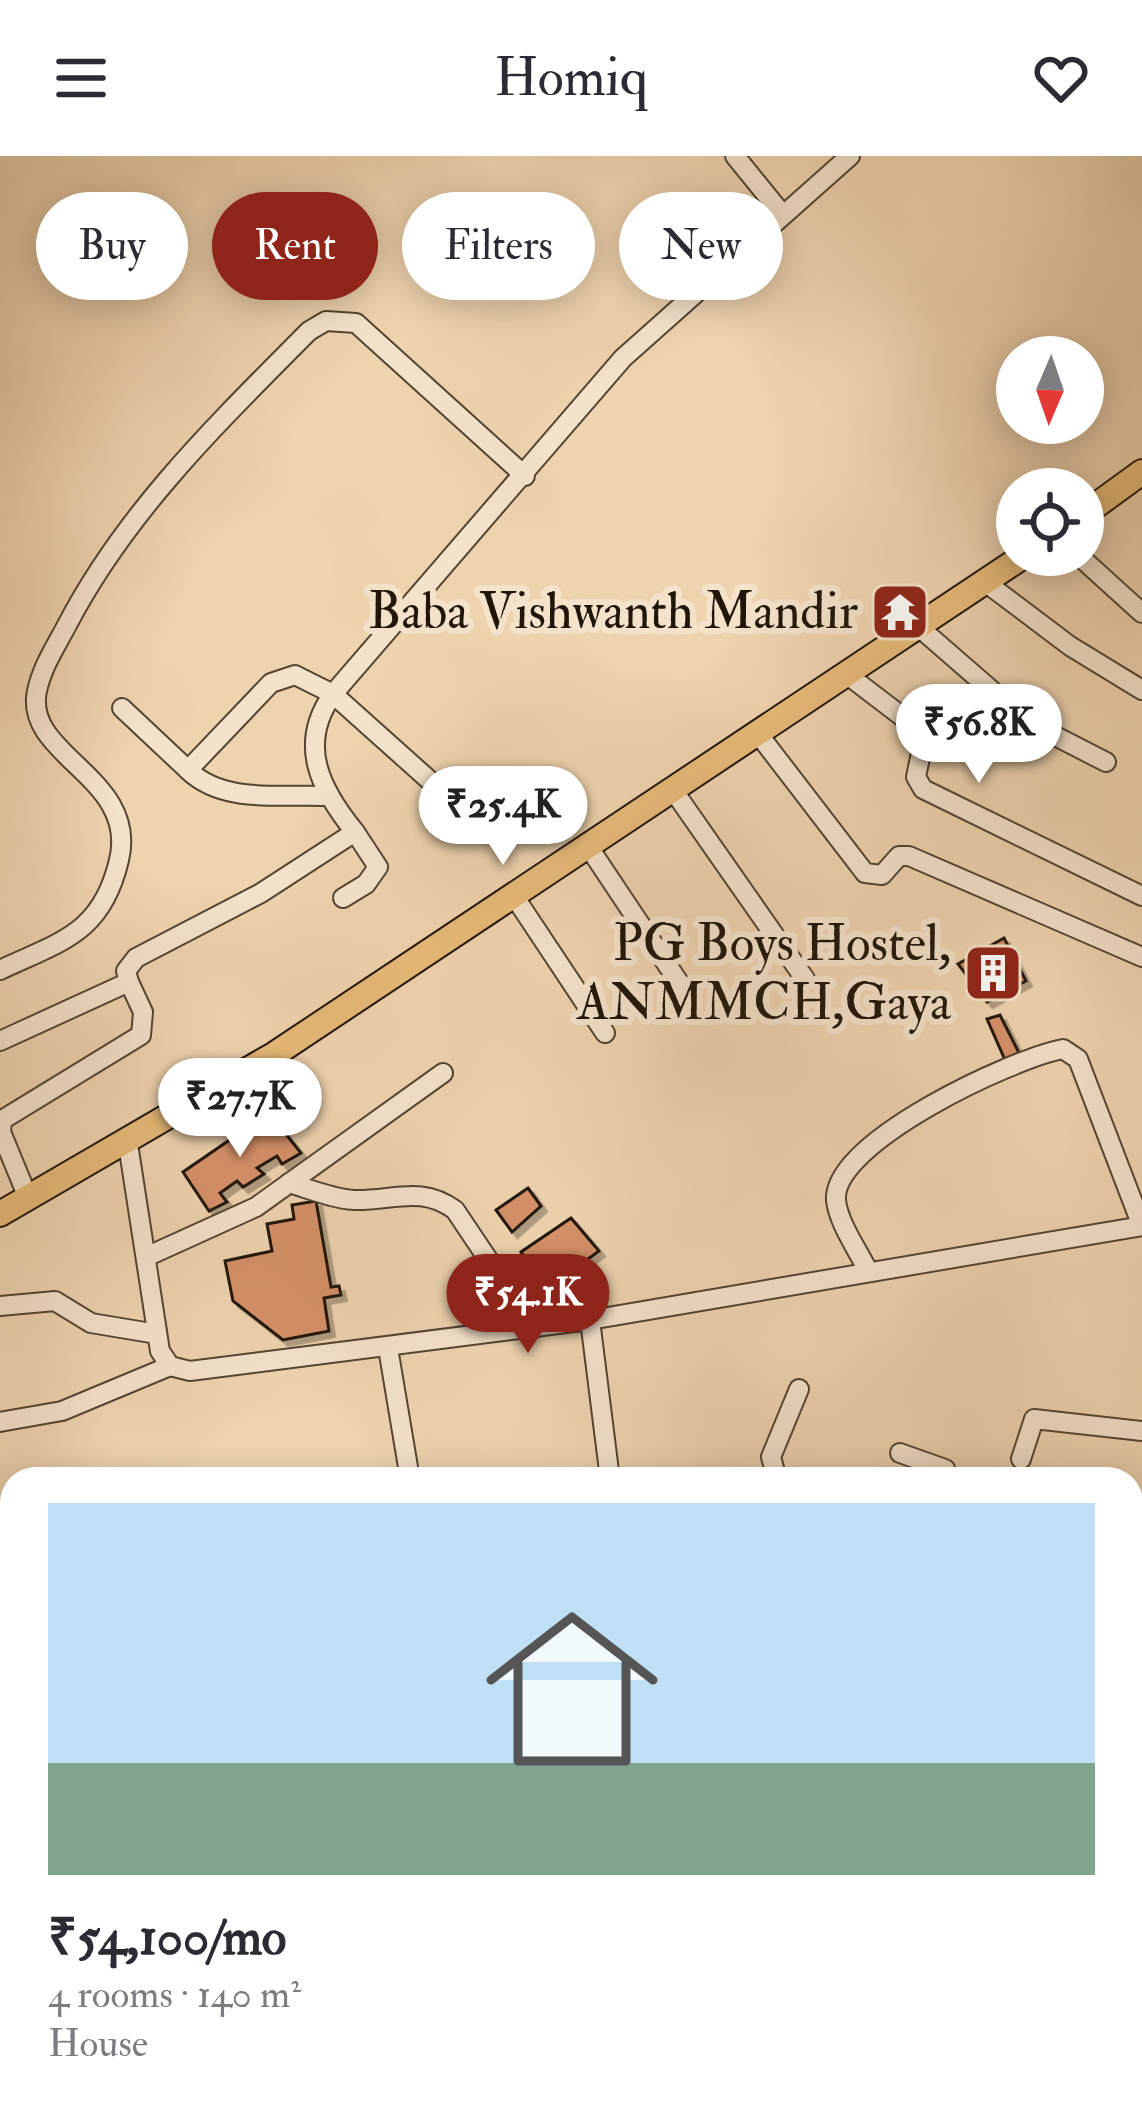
<!DOCTYPE html>
<meta charset="utf-8">
<style>
:root{--surface:#fff;--page:#f2f2f3;--text:#2b2b33;--muted:#7c7c81;--accent:#8f2418}
body{margin:0;font-family:"IM FELL Double Pica",serif;background:var(--page);color:var(--text);height:100vh;display:flex;flex-direction:column;font-size:45px;white-space:nowrap}
*{box-sizing:border-box;margin:0}
p{font-size:39px;color:var(--muted)}
.icon{flex:none;width:66px;height:66px;fill:none;stroke:currentColor;stroke-width:2;stroke-linecap:round;stroke-linejoin:round}
.map{position:relative;flex:1;overflow:hidden}
.drawer{position:absolute;left:0px;top:1311px;width:1143px;height:660px;display:flex;flex-direction:column;background:var(--surface);border-radius:36px 36px 0 0;box-shadow:0 6px 30px #0003}
.drawer>*{flex:none}
.hud{position:absolute;left:36px;top:36px;width:1071px;height:108px;display:flex;gap:24px}
.needle{width:78px;rotate:182deg}
.fabs{position:absolute;left:996px;top:180px;display:grid;gap:24px}
.fabs a{display:grid;place-items:center;width:108px;height:108px;border-radius:50%;background:var(--surface);box-shadow:0 6px 30px #0003;font-size:60px}
.price{position:absolute;translate:-50% -102px;padding:0 27px;border-radius:42px;background:#fff;color:#222;font-size:39px;line-height:78px;filter:drop-shadow(0 3px 6px #0008)}
.price::after{content:'';position:absolute;left:50%;top:72px;width:36px;height:27px;margin-left:-18px;background:inherit;clip-path:polygon(0 0,100% 0,50% 100%)}
.price.active{background:var(--accent);color:#fff}
ul{padding:0;list-style:none}
li{display:grid;align-content:center;gap:24px;height:636px;padding:0 48px}
li span{display:grid;place-items:center;height:372px;border-radius:0px;color:#555}
li>.icon{margin-inline-start:auto}
span .icon{width:216px;height:216px;fill:#fffc;stroke-width:1}
li b{font-size:51px}
.chip{padding:0 42px;border-radius:54px;background:var(--surface);box-shadow:0 6px 30px #0003;font-size:42px;line-height:108px}
.chip.active{background:var(--accent);color:#fff}
header{display:flex;justify-content:space-between;align-items:center;height:156px;padding:0 48px;background:var(--surface);font-size:54px;font-weight:600}
.map>svg:first-child{display:block}
.building{fill:#d59069;stroke:#201509;stroke-width:3;filter:url(#shadow)}
.lines{fill:none;stroke-linecap:round;stroke-linejoin:round}
.minor-casing{stroke:#544432;stroke-width:22}
.major-casing{stroke:#201509;stroke-width:28}
.minor{stroke:#f4e2cb;stroke-width:18}
.major{stroke:#e7ba78;stroke-width:24}
.labels{text-anchor:middle;dominant-baseline:central;stroke-width:12;stroke-linejoin:round;paint-order:stroke}
.poi-label{font-size:51px;fill:#201509;stroke:#f4e2cb;text-anchor:end}
</style>
<header><svg class="icon" aria-label="menu" viewBox="0 0 24 24"><path d="M4 6h16M4 12h16M4 18h16"/></svg>Homiq<svg class="icon" aria-label="heart" viewBox="0 0 24 24"><path d="M12 20l-8-8c-3-5 5-10 8-4 3-6 11-1 8 4z"/></svg></header>
<div class="map">
<svg width="1142" height="1971" viewBox="0 0 1142 1971">
<defs>
<filter id="shadow"><feDropShadow dx="5.5" dy="5.5" stdDeviation="0" flood-color="#0004"/></filter>
</defs>
<rect width="100%" height="100%" fill="#eed3af"/>
<filter id="stains"><feTurbulence type="fractalNoise" baseFrequency=".00167" numOctaves="4"/><feColorMatrix values="0 0 0 0 .2 0 0 0 0 .09 0 0 0 0 .02 0 0 0 .5 -.17"/></filter>
<radialGradient id="worn" r=".72"><stop offset=".6" stop-color="#630" stop-opacity="0"/><stop offset="1" stop-color="#630" stop-opacity=".3"/></radialGradient>
<!-- building -->
<g class="building">
<polygon points="1004,782 1026,825 987,846 958,808"/>
<polygon points="1000,859 1024,907 1009,913 987,863"/>
<polygon points="269,957 301,997 282,1008 277,1000 257,1012 264,1018 243,1031 237,1025 220,1037 227,1046 209,1055 183,1016"/>
<polygon points="528,1032 541,1050 512,1076 496,1054"/>
<polygon points="316,1045 331,1131 339,1130 341,1139 324,1142 329,1175 283,1184 233,1145 225,1105 272,1095 267,1068 294,1063 292,1049"/>
<polygon points="571,1062 599,1095 547,1133 521,1096"/>
</g>
<g class="lines">
<!-- minor casing -->
<g class="minor-casing">
<g id="minor">
<polyline points="735,0 782,58"/>
<polyline points="1078,399 1142,457"/>
<polyline points="985,426 1070,490 1142,534"/>
<polyline points="920,472 1028,566 1106,606"/>
<polyline points="849,520 925,578 916,621 923,633 1142,740"/>
<polyline points="122,552 188,614 271,527 295,519 333,538 447,640"/>
<polyline points="759,579 865,717 882,719 899,700 909,700 1142,801"/>
<path d="M188 614C223 648 280 638 326 640"/>
<polyline points="673,634 805,823"/>
<polyline points="588,690 686,837"/>
<polyline points="514,740 605,877"/>
<polyline points="343,742 366,728 378,711 355,676"/>
<path d="M0 814C62 785 102 777 119 704 139 621 23 600 37 535 42 511 56 490 67 469 127 354 219 266 309 175L326 165 356 167 525 320"/>
<path d="M0 885 129 826 126 815 136 802 261 737 355 676C320 633 297 588 333 538L623 202 850 0"/>
<polyline points="128,988 160,1195 170,1210 190,1215 590,1164 1142,1070"/>
<path d="M289 1027C309 1033 334 1043 354 1044 393 1045 421 1029 455 1054L534 1172"/>
<polyline points="29,1044 1,976 2,964 141,879 143,856 129,826"/>
<polyline points="148,1100 256,1051 443,917"/>
<path d="M867 1113C857 1093 838 1066 836 1044 832 986 1014 902 1063 893L1078 903 1142 1070"/>
<polyline points="0,1150 55,1145 91,1167 157,1178"/>
<polyline points="590,1164 610,1323"/>
<polyline points="388,1192 410,1323"/>
<polyline points="0,1266 62,1255 170,1210"/>
<polyline points="900,1297 945,1313 945,1323"/>
<polyline points="1021,1303 1034,1263 1142,1275"/>
<polyline points="777,1323 771,1301 799,1233"/>
<polyline points="1131,1398 1142,1369"/>
<polyline points="0,1624 12,1623"/>
<polyline points="1131,1672 1142,1672"/>
<polyline points="6,1708 12,1723"/>
<polyline points="0,1897 12,1934"/>
<polyline points="1131,1907 1142,1894"/>
<polyline points="20,1959 24,1971"/>
<polyline points="199,1959 207,1971"/>
<polyline points="404,1959 409,1971"/>
<polyline points="693,1959 698,1971"/>
<polyline points="802,1959 803,1971"/>
<polyline points="888,1959 889,1971"/>
<polyline points="97,1971 106,1959"/>
<polyline points="969,1971 1035,1959"/>
</g>
</g>
<!-- major casing -->
<g class="major-casing">
<g id="major">
<polyline points="1083,359 1142,316"/>
<polyline points="0,1058 275,898 1025,399"/>
</g>
</g>
<!-- minor -->
<use href="#minor" class="minor"/>
<!-- major -->
<use href="#major" class="major"/>
</g>
<!-- icons -->
<defs>
<g id="temple-square" transform="scale(3)"><rect x="-9" y="-9" width="18" height="18" rx="4" fill="#8f2418" stroke="#f4e2cb"/><path d="M0-6L5-2H3V0L6.5 2.5H4V6H1.5V3h-3V6H-4V2.5H-6.5L-3 0V-2H-5Z" fill="#fff"/></g>
<g id="building-square" transform="scale(3)"><rect x="-9" y="-9" width="18" height="18" rx="4" fill="#8f2418" stroke="#f4e2cb"/><path d="M-4-6H4V6H1V3H-1V6H-4ZM-2.5-4.3h1.7v1.8h-1.7ZM.8-4.3h1.7v1.8H.8ZM-2.5-1h1.7V.8h-1.7ZM.8-1h1.7V.8H.8Z" fill="#fff"/></g>
</defs>
<g fill-rule="evenodd">
<use href="#temple-square" x="900" y="456"/>
<use href="#building-square" x="993" y="817"/>
</g>
<g class="labels">
<!-- poi labels -->
<g class="poi-label">
<text x="858" y="456">Baba Vishwanth Mandir</text>
<text x="951" y="788">PG Boys Hostel,<tspan x="951" dy="59">ANMMCH,Gaya</tspan></text>
</g>
</g>
<rect width="100%" height="100%" filter="url(#stains)"/>
<rect width="100%" height="100%" fill="url(#worn)"/>
</svg>
<div class="fabs">
<a><svg class="needle" viewBox="-14 -14 28 28"><path d="M0-13l5 13h-10z" fill="#e53935"/><path d="M0 13l5-13h-10z" fill="#7c7c81"/></svg></a>
<a><svg class="icon" aria-label="locate" viewBox="0 0 24 24"><circle cx="12" cy="12" r="6"/><path d="M12 2v4M12 18v4M2 12h4M18 12h4"/></svg></a>
</div>
<b class="price" style="left:979px;top:630px">₹56.8K</b>
<b class="price" style="left:503px;top:712px">₹25.4K</b>
<b class="price" style="left:240px;top:1004px">₹27.7K</b>
<b class="price active" style="left:528px;top:1200px">₹54.1K</b>
<div class="hud">
<a class="chip">Buy</a>
<a class="chip active">Rent</a>
<a class="chip">Filters</a>
<a class="chip">New</a>
</div>
<section class="drawer">
<ul>
<li><span style="background:linear-gradient(#bfe0f5 70%,#7fa58c 0)"><svg class="icon" aria-label="home" viewBox="0 0 24 24"><path d="M3 11l9-7 9 7M6 9v11h12V9"/></svg></span><div><b>₹54,100/mo</b><p>4 rooms · 140 m²</p><p>House</p></div></li>
</ul>
</section>
</div>
